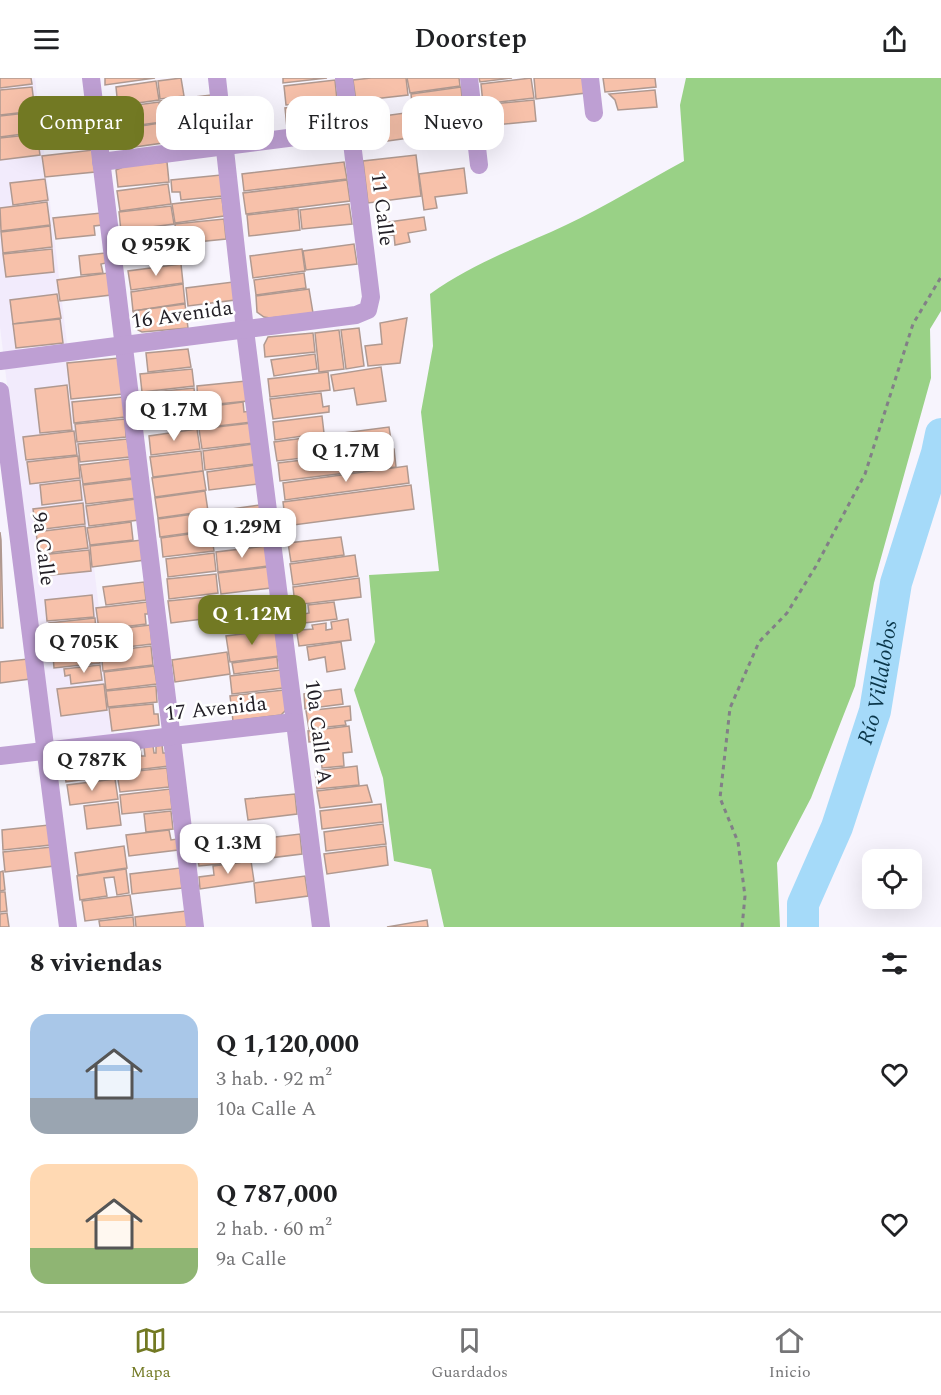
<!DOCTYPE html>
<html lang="es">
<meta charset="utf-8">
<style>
:root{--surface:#fff;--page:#f2f2f2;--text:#202124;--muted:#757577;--line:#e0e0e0;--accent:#727923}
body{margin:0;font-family:Spectral,serif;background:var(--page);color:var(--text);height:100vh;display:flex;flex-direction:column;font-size:22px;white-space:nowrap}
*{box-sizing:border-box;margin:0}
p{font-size:20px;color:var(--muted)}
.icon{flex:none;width:33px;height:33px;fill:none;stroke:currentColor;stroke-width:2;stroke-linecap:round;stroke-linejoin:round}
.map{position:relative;height:849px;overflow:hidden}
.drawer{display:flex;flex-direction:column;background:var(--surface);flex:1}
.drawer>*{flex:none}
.hud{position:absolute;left:18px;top:18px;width:600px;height:54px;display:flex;gap:12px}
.buttons{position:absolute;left:862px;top:771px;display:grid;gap:12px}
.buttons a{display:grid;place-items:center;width:60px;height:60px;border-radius:12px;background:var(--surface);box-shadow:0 6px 24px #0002;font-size:30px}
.price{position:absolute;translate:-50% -51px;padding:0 14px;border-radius:12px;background:#fff;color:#222;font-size:20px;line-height:39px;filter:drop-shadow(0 2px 3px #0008)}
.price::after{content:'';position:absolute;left:50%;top:36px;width:18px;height:14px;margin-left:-9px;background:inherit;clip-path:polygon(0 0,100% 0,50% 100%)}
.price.active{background:var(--accent);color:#fff}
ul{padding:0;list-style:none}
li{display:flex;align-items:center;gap:18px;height:150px;padding:0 30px}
li span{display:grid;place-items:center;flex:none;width:168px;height:120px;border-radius:18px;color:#555}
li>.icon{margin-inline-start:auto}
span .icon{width:72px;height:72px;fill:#fffc;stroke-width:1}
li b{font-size:26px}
h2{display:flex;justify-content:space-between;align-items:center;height:72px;padding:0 30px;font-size:26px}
.pill{padding:0 21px;border-radius:18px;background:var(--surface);box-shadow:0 6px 24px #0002;font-size:21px;line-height:54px}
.pill.active{background:var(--accent);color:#fff}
header{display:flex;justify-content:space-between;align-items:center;height:78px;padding:0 30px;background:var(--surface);font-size:27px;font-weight:600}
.menu{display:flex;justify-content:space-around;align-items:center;height:84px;border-top:2px solid var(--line);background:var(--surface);font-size:16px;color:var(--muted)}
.menu a{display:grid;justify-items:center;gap:3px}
.menu .active{color:var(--accent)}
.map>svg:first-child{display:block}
.built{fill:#f2ebfc}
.forest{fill:#99d186}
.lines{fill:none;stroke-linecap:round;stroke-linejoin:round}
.river{stroke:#a5daf9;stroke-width:32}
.building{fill:#f7c1aa;stroke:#b09990;stroke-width:1.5}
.path{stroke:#827f87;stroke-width:3;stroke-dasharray:4.5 4.5;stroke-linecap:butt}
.minor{stroke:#be9fd3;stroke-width:18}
.labels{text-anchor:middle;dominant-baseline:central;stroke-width:5;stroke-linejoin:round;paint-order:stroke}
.street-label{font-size:21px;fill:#221f26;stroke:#fff}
.water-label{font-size:22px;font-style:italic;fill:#0a364a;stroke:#fff}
</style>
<header><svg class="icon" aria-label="menu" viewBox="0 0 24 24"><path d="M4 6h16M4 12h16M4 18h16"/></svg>Doorstep<svg class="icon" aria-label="share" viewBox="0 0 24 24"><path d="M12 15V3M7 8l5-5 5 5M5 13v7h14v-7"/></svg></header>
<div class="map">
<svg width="941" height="849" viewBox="0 0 941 849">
<rect width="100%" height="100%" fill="#f7f4fd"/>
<!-- built -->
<polygon class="built" points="0,0 35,0 115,663 51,670 0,249"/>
<!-- forest -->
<path class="forest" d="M686 0H941V233L930 251 931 300 874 505 855 608 811 720 777 785 780 849H444L431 791 394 783 383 700 354 612 375 564 369 497 439 493 421 334 433 268 430 216C475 184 517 170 566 147 606 128 645 104 684 83L680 27Z"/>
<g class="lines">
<!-- river -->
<path class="river" id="s1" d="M803 849V826L837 749 875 633 896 505 937 375 941 356"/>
</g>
<!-- building -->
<g class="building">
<polygon points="0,0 31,0 32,6 0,10"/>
<polygon points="105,0 155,0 105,7"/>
<polygon points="181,0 184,18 160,21 158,3"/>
<polygon points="283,0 327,0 283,5"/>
<polygon points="371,0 406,0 408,17 356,23 353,2"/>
<polygon points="407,0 459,0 460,8 410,15"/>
<polygon points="479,0 512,0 480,4"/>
<polygon points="531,0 534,20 483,26 481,6"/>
<polygon points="534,0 584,0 586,15 536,21"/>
<polygon points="603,0 655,0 656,9 605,14"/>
<polygon points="335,2 337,22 286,27 284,8"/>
<polygon points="156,3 159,22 109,29 107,20 117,19 116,9"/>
<polygon points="32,9 35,33 0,37 0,12"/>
<polygon points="461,9 463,29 413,35 411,16"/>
<polygon points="655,12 657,29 618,32 615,22 609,16"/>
<polygon points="211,17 214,36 163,43 160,23"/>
<polygon points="534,22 536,43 485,48 483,27"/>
<polygon points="337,23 339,37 332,45 287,50 285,30"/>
<polygon points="159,24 162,44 110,51 107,31"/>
<polygon points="462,30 465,52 418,58 415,36"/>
<polygon points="35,34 38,54 0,59 0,38"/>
<polygon points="412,34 416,59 359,67 355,42"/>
<polygon points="215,38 215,55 211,58 165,65 162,45"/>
<polygon points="160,45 163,65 120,71 116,69 111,63 109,53"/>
<polygon points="37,56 40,77 0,82 0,60"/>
<polygon points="93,72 95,94 45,99 42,78"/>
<polygon points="416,77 421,118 368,125 363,83"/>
<polygon points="167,84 169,104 118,109 116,92 125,88"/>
<polygon points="344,84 347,101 244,113 242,96"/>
<polygon points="464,90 467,115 435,119 437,130 424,132 419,96"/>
<polygon points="221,97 223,118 181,122 180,114 172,114 171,102"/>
<polygon points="45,101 48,122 13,127 10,105"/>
<polygon points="347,102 350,123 246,136 243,115"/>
<polygon points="168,106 171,126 120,133 117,113"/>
<polygon points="222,120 224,138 175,145 172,126"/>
<polygon points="47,124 50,147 1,153 0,130"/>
<polygon points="349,126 352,146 302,151 300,132"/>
<polygon points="171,128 174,146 121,153 119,134"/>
<polygon points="298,131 300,152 249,158 247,137"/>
<polygon points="101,135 102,147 94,148 95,157 56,161 53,140"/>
<polygon points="424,139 426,152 408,155 410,164 395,167 394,157 384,158 382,145"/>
<polygon points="224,141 226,161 177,166 175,146"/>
<polygon points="50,148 52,169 3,175 1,154"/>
<polygon points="354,166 357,186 306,192 303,173"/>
<polygon points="52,171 54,194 6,199 3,176"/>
<polygon points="302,171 305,193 253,200 250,178"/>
<polygon points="105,175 106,185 101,186 103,195 81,197 79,178"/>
<polygon points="181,186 183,205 131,212 128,193"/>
<polygon points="108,195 111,217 60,223 57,202"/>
<polygon points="304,195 306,210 256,217 254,202"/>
<polygon points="233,204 235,222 188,228 186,210"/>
<polygon points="183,206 185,225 133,233 131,214"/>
<polygon points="309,211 313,235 270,240 264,239 257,234 256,218"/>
<polygon points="57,216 61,240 13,246 10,222"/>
<polygon points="185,226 188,250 142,254 138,252 133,233"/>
<polygon points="407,240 400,285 368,288 365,268 382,266 380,245"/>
<polygon points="60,241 63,265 16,270 13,246"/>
<polygon points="359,250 364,288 346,291 341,252"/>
<polygon points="339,252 344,291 319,294 315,255"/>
<polygon points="313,255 315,274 265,279 264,267 268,259"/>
<polygon points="188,271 191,289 148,294 146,275"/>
<polygon points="315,276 317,291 274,298 271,282"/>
<polygon points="119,280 123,316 71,321 67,285"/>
<polygon points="381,289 386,323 357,327 354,310 334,313 331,297"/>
<polygon points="192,291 194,308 142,314 140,296"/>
<polygon points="328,294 330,312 270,319 268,301"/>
<polygon points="246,303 248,323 198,328 197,308"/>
<polygon points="67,307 72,352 40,355 35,311"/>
<polygon points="194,310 196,330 147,335 145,326 156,325 154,314"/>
<polygon points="321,315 323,329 329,328 329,334 273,341 270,321"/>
<polygon points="123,319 125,339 74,345 72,324"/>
<polygon points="243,324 244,334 251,333 252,344 201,350 198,330"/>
<polygon points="322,338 324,355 275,362 273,344"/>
<polygon points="125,341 126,359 77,364 75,346"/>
<polygon points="252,345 254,365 202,371 199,351"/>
<polygon points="389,349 392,368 379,370 378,360 336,365 337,376 277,383 274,364"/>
<polygon points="197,351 200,371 151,377 149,358"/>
<polygon points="74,353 77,377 26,382 23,359"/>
<polygon points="127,361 130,379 80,384 78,366"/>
<polygon points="253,366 255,386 205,392 203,373"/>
<polygon points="394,371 396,389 280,403 278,385"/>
<polygon points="201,373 203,393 153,399 150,379"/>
<polygon points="78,378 80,400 30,406 27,384"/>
<polygon points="130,381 132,400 83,406 80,387"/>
<polygon points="255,387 258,406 209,412 207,394"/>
<polygon points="407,388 409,405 285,422 283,405"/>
<polygon points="203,393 206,412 155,419 152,400"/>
<polygon points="134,401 137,420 86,426 83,407"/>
<polygon points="80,402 82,422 42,427 40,407"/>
<polygon points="411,407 414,431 286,448 283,424"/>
<polygon points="205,413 208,433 158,440 155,420"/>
<polygon points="136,421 139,442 89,448 86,428"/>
<polygon points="83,425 85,446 36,452 33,431"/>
<polygon points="260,427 263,448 213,455 210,434"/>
<polygon points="208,434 211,452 160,459 158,441"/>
<polygon points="131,444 133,462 90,467 87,450"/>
<polygon points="85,448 88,470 39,476 36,454"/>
<polygon points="211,453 214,473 163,479 161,460"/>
<polygon points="0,454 1,462 3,550 0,550"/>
<polygon points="341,459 344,477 291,484 288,465"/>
<polygon points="142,462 145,482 92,489 90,468"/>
<polygon points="266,468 268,488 218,494 216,474"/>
<polygon points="89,472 91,493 42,498 40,477"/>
<polygon points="214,475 216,493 168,499 166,481"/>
<polygon points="355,477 358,498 293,507 290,486"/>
<polygon points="268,489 271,510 221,516 218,495"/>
<polygon points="216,496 218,515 169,521 167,501"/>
<polygon points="359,500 361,519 295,527 293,509"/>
<polygon points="144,504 146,522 106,527 103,509"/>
<polygon points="92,517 94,539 47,543 45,522"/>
<polygon points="217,518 219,539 171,545 168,523"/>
<polygon points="147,524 148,536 145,536 146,546 99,552 96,530"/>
<polygon points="334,524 337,541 296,546 295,538 309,535 308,527"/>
<polygon points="95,540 96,553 51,558 49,545"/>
<polygon points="348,541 351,562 299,568 296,549 300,549 301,552 313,551 312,547 326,545 326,552 332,551 331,544"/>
<polygon points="150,547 152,566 101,572 99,553"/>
<polygon points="275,552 279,578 230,584 226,558"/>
<polygon points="97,555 99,572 53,577 51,560"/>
<polygon points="341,564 345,591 327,594 325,579 309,582 307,569"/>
<polygon points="151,568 153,587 103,593 101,574"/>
<polygon points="99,573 100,585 54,590 53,578"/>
<polygon points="227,574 230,596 175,604 172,582"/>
<polygon points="277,579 278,590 234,596 232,585"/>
<polygon points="28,581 30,601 0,605 0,584"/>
<polygon points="100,587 102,602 71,606 70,597 65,598 64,591"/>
<polygon points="154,588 157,606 106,612 104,594"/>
<polygon points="281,592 283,610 232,616 230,598"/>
<polygon points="104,606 107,632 61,638 57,611"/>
<polygon points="156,608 157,624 108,629 106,613"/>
<polygon points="341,611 343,626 305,631 304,616"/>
<polygon points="284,612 286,632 281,637 233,643 230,618"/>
<polygon points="153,626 154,636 158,636 159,647 112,653 109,630"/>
<polygon points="350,628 351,642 345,643 346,647 309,651 306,633"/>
<polygon points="349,648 352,674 343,675 344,688 322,690 319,663 309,664 308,653"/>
<polygon points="162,667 163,675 167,675 169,688 118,694 116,673 140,670 141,678 145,678 144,669 153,668 154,675 156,675 156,668"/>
<polygon points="113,674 116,698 103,700 99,676"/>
<polygon points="92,677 95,700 66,704 64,690 70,680"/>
<polygon points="357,688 359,707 317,711 315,693"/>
<polygon points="167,690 169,709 120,714 117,695"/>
<polygon points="115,701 118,721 70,727 67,707"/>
<polygon points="367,707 372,724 320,730 317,713"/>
<polygon points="170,711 172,731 122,736 120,717"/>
<polygon points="295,716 297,736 248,742 245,721"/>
<polygon points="118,724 121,747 87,751 84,728"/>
<polygon points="381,726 383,744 322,751 320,733"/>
<polygon points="171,733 173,751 146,754 144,736"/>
<polygon points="383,746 386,766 326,773 324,754"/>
<polygon points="49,747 51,767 3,772 2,752"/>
<polygon points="169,752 171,762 177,761 178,772 129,778 126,757"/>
<polygon points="300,756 302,776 253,782 250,762"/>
<polygon points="249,762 251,783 199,788 196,769"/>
<polygon points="124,768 127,790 78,797 75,775"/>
<polygon points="386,768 388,787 327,796 324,776"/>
<polygon points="52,769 54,788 5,794 3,774"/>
<polygon points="251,783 254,803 200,811 199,799 214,797 213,788"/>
<polygon points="180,790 182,810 132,816 130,796"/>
<polygon points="126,791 129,815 117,817 114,799 104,800 107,818 80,822 77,798"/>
<polygon points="3,793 5,812 0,813 0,794"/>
<polygon points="305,798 308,818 256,825 254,805"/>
<polygon points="0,814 5,814 7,833 0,834"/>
<polygon points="130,817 133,837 85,843 82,823"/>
<polygon points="186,833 188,849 136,849 135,839"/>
<polygon points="7,835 9,849 0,849 0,836"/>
<polygon points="133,839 134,849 100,849 99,843"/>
<polygon points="427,842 428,849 387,849"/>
</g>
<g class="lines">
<!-- path -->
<polyline class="path" points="742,849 745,818 738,764 720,720 730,630 759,564 787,535 816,488 865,396 913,246 941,199"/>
<!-- minor -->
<g class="minor">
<polyline points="91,0 195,849"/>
<polyline points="217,0 245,252 321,849"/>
<polyline points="469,0 479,87"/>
<polyline points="590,0 594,35"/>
<polyline points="101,84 350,52"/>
<polyline points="0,283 356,237 368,232 371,219 344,0"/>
<polyline points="0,313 68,849"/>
<polyline points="0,678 294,644"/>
</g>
</g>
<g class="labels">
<!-- street labels -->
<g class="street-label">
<text transform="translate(382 131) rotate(83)">11 Calle</text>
<text transform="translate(182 237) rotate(-8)">16 Avenida</text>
<text transform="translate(43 471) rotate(83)">9a Calle</text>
<text transform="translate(216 631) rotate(-6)">17 Avenida</text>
<text transform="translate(318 654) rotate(83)">10a Calle A</text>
</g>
<!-- water labels -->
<g class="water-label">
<text stroke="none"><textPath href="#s1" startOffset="258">Río Villalobos</textPath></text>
</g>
</g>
</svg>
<div class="buttons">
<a><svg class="icon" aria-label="locate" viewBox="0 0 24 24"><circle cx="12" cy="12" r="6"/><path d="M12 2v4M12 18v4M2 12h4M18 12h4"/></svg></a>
</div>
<b class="price" style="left:156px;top:199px">Q 959K</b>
<b class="price" style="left:174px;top:364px">Q 1.7M</b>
<b class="price" style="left:346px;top:405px">Q 1.7M</b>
<b class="price" style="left:242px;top:481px">Q 1.29M</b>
<b class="price active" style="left:252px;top:568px">Q 1.12M</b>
<b class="price" style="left:84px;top:596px">Q 705K</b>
<b class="price" style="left:92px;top:714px">Q 787K</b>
<b class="price" style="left:228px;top:797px">Q 1.3M</b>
<div class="hud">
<a class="pill active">Comprar</a>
<a class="pill">Alquilar</a>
<a class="pill">Filtros</a>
<a class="pill">Nuevo</a>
</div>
</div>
<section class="drawer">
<h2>8 viviendas<svg class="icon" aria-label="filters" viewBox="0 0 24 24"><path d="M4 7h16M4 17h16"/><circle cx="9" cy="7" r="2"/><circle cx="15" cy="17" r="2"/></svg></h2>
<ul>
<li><span style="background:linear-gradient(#a9c7e8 70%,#9aa5b1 0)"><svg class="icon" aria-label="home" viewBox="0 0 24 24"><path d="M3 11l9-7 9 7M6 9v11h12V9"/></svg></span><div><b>Q 1,120,000</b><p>3 hab. · 92 m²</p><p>10a Calle A</p></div><svg class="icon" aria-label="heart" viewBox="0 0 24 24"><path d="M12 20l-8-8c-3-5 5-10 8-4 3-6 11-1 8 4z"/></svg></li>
<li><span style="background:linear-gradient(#ffd9b3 70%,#8fb573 0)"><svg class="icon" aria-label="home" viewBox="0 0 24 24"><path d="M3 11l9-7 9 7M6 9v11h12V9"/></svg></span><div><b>Q 787,000</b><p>2 hab. · 60 m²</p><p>9a Calle</p></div><svg class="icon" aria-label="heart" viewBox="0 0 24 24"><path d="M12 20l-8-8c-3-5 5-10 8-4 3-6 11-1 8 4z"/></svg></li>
</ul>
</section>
<nav class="menu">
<a class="active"><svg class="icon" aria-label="map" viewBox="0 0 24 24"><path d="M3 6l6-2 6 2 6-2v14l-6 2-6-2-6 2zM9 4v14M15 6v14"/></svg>Mapa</a>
<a><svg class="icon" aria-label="saved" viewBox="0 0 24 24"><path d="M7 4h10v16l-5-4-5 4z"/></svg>Guardados</a>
<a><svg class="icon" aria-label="home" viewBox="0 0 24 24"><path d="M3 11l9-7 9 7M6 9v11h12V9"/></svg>Inicio</a>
</nav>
